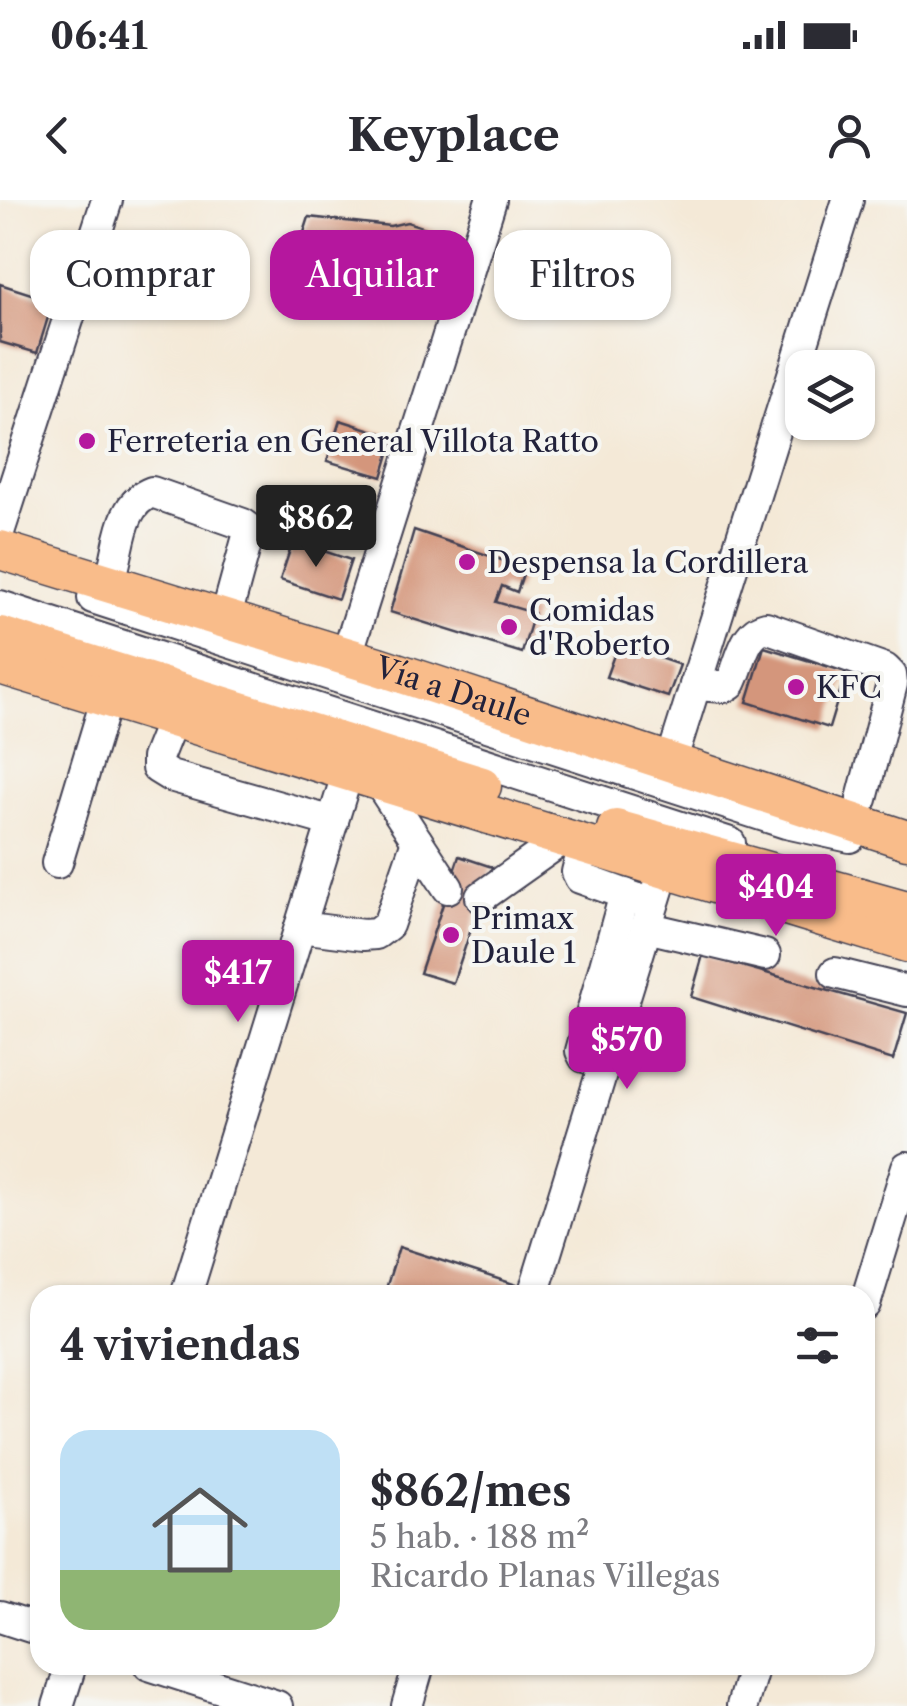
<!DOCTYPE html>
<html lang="es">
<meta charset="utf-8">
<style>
:root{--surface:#fff;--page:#f2f2f3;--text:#2b2b33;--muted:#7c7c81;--accent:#b5179e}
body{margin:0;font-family:"Libre Caslon Text",serif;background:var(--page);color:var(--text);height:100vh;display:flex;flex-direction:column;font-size:38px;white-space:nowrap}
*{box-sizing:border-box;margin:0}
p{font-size:32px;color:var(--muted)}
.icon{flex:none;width:55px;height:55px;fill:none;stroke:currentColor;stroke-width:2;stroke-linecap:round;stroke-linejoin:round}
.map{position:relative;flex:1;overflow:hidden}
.panel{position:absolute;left:30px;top:1085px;width:845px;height:390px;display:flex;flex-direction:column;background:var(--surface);border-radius:30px;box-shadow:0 2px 8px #0004}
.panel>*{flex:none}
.top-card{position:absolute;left:30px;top:30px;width:848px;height:90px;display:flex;gap:20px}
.buttons{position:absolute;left:785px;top:150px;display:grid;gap:20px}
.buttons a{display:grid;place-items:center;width:90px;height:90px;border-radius:20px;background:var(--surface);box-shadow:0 2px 8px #0004;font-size:50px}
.price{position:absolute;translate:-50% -85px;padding:0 22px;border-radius:10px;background:var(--accent);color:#fff;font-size:32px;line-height:65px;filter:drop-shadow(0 2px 5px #0008)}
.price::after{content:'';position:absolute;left:50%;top:60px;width:30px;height:22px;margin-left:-15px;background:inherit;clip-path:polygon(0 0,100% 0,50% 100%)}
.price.active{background:#222;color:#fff}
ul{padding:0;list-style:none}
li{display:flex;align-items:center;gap:30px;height:250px;padding:0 30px}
li span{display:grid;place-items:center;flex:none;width:280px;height:200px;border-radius:30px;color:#555}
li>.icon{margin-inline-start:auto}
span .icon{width:120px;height:120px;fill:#fffc;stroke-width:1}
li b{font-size:42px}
h2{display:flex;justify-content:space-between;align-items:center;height:120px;padding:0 30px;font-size:42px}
.chip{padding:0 35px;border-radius:30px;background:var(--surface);box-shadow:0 2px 8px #0004;font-size:35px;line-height:90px}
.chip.active{background:var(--accent);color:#fff}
.status{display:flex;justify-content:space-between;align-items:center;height:70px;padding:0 50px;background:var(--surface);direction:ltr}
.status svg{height:28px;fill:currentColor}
header{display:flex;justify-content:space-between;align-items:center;height:130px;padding:0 30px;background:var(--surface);font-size:45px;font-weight:700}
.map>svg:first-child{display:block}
.building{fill:#d4967c}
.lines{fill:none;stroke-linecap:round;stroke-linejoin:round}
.minor-casing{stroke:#424052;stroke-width:34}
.major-casing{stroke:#424052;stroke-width:41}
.minor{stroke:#fff;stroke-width:30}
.major{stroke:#f9bc8a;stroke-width:38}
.poi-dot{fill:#b5179e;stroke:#f6f6f2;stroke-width:4}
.labels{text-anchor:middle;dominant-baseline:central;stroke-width:8;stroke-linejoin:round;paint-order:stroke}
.poi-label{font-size:30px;fill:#22223b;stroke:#f6f6f2;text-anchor:start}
.street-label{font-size:30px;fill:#22223b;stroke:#f6f6f2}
</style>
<div class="status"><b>06:41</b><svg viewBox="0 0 49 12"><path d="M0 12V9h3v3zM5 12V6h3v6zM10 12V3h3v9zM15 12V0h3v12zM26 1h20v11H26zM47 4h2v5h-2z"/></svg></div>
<header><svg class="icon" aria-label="back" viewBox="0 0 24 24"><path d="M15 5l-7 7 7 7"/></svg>Keyplace<svg class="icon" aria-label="person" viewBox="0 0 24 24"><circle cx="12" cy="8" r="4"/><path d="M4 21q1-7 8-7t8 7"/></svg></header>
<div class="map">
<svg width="907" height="1506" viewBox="0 0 907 1506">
<rect width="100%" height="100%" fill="#f6f6f2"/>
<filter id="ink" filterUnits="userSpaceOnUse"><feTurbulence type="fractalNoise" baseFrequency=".01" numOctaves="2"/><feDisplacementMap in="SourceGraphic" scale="20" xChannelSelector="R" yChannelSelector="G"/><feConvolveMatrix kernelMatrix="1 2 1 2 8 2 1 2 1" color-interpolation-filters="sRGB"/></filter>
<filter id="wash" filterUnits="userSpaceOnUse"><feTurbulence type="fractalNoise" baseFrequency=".0048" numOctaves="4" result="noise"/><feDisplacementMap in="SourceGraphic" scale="40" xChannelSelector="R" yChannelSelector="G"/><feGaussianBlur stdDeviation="2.25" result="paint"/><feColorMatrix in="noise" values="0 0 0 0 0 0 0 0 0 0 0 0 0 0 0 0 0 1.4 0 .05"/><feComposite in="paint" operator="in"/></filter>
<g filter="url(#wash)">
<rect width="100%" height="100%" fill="#f4e9d7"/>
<g id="blocks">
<!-- building -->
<g class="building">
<polygon points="309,17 390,26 407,22 454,37 437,88 300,45"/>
<polygon points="0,84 53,101 37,153 0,142"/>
<polygon points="340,220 394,237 382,277 327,261"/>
<polygon points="340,306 366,313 358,343 332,336"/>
<polygon points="414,330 525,368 517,392 502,386 496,402 534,413 522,453 390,412"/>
<polygon points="293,341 351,360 338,399 280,380"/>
<polygon points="618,444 680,465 668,497 606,477"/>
<polygon points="764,447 846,472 829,528 747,502"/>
<polygon points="459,656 492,667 453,783 420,773"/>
<polygon points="703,755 907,813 893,860 691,797"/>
<polygon points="399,1047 523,1087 521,1095 384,1095"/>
</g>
</g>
</g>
<g filter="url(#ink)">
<use href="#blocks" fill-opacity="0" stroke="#424052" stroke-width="2.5"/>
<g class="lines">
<!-- minor casing -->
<g class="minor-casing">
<g id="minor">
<polyline points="0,329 107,0"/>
<path d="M114 366C121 339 122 303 152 292L243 324 250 329 230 402"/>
<polyline points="93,398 786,623 850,637"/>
<polyline points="0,406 730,643"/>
<polyline points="352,439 491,0"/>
<path d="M695 485 725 487 731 483C741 464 743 432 766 427L885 469 891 475 892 484 862 599"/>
<polyline points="173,518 157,558 157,568 170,576 333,622"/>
<polyline points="677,543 848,0"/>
<polyline points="378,581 448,688"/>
<polyline points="584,645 577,672 580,678 644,701"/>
<polyline points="57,663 107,497"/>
<polyline points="481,697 563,639"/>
<polyline points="300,727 363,735 376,734 388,725 417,641"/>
<polyline points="646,727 765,755"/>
<polyline points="835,773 907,791"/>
<polyline points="605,863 584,857 581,851 625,694"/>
<polyline points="186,1095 348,572"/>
<polyline points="533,1095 664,670"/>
<polyline points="865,1104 907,967"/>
<polyline points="0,1417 40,1430"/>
<polyline points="149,1465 277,1506"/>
<polyline points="58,1506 71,1465"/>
<polyline points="407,1506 419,1465"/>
<polyline points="742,1506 754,1465"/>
</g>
</g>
<!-- major casing -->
<g class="major-casing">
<g id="major">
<path id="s1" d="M0 350 378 466 907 640"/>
<polyline points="0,436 482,586"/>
<polyline points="0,465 907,743"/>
<polyline points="616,629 907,710"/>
</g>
</g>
<!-- minor -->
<use href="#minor" class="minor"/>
<!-- major -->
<use href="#major" class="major"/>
</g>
</g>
<!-- markers -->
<g class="poi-dot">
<circle cx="87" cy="241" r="10"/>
<circle cx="467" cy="362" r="10"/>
<circle cx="509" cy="427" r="10"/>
<circle cx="796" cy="487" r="10"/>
<circle cx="451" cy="735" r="10"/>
</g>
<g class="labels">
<!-- poi labels -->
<g class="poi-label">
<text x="107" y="241">Ferreteria en General Villota Ratto</text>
<text x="487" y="362">Despensa la Cordillera</text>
<text x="529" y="410">Comidas<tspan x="529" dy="34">d'Roberto</tspan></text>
<text x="816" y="487">KFC</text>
<text x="471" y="718">Primax<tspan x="471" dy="34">Daule 1</tspan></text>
</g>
<!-- street labels -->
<g class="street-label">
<text stroke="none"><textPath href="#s1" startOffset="475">Vía a Daule</textPath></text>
</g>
</g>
</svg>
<div class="buttons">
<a><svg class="icon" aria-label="layers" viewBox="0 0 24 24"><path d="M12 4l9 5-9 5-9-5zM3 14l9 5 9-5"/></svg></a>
</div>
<b class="price active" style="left:316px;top:370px">$862</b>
<b class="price" style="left:776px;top:739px">$404</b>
<b class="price" style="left:238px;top:825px">$417</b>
<b class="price" style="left:627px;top:892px">$570</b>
<div class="top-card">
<a class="chip">Comprar</a>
<a class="chip active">Alquilar</a>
<a class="chip">Filtros</a>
</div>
<section class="panel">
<h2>4 viviendas<svg class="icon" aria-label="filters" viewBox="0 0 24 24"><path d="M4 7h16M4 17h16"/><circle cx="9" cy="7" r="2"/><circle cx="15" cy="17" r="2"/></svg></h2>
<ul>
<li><span style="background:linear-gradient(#bfe0f5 70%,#8fb573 0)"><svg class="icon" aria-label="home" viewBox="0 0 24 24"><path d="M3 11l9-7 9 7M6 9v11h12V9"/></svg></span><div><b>$862/mes</b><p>5 hab. · 188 m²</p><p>Ricardo Planas Villegas</p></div></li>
</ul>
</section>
</div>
